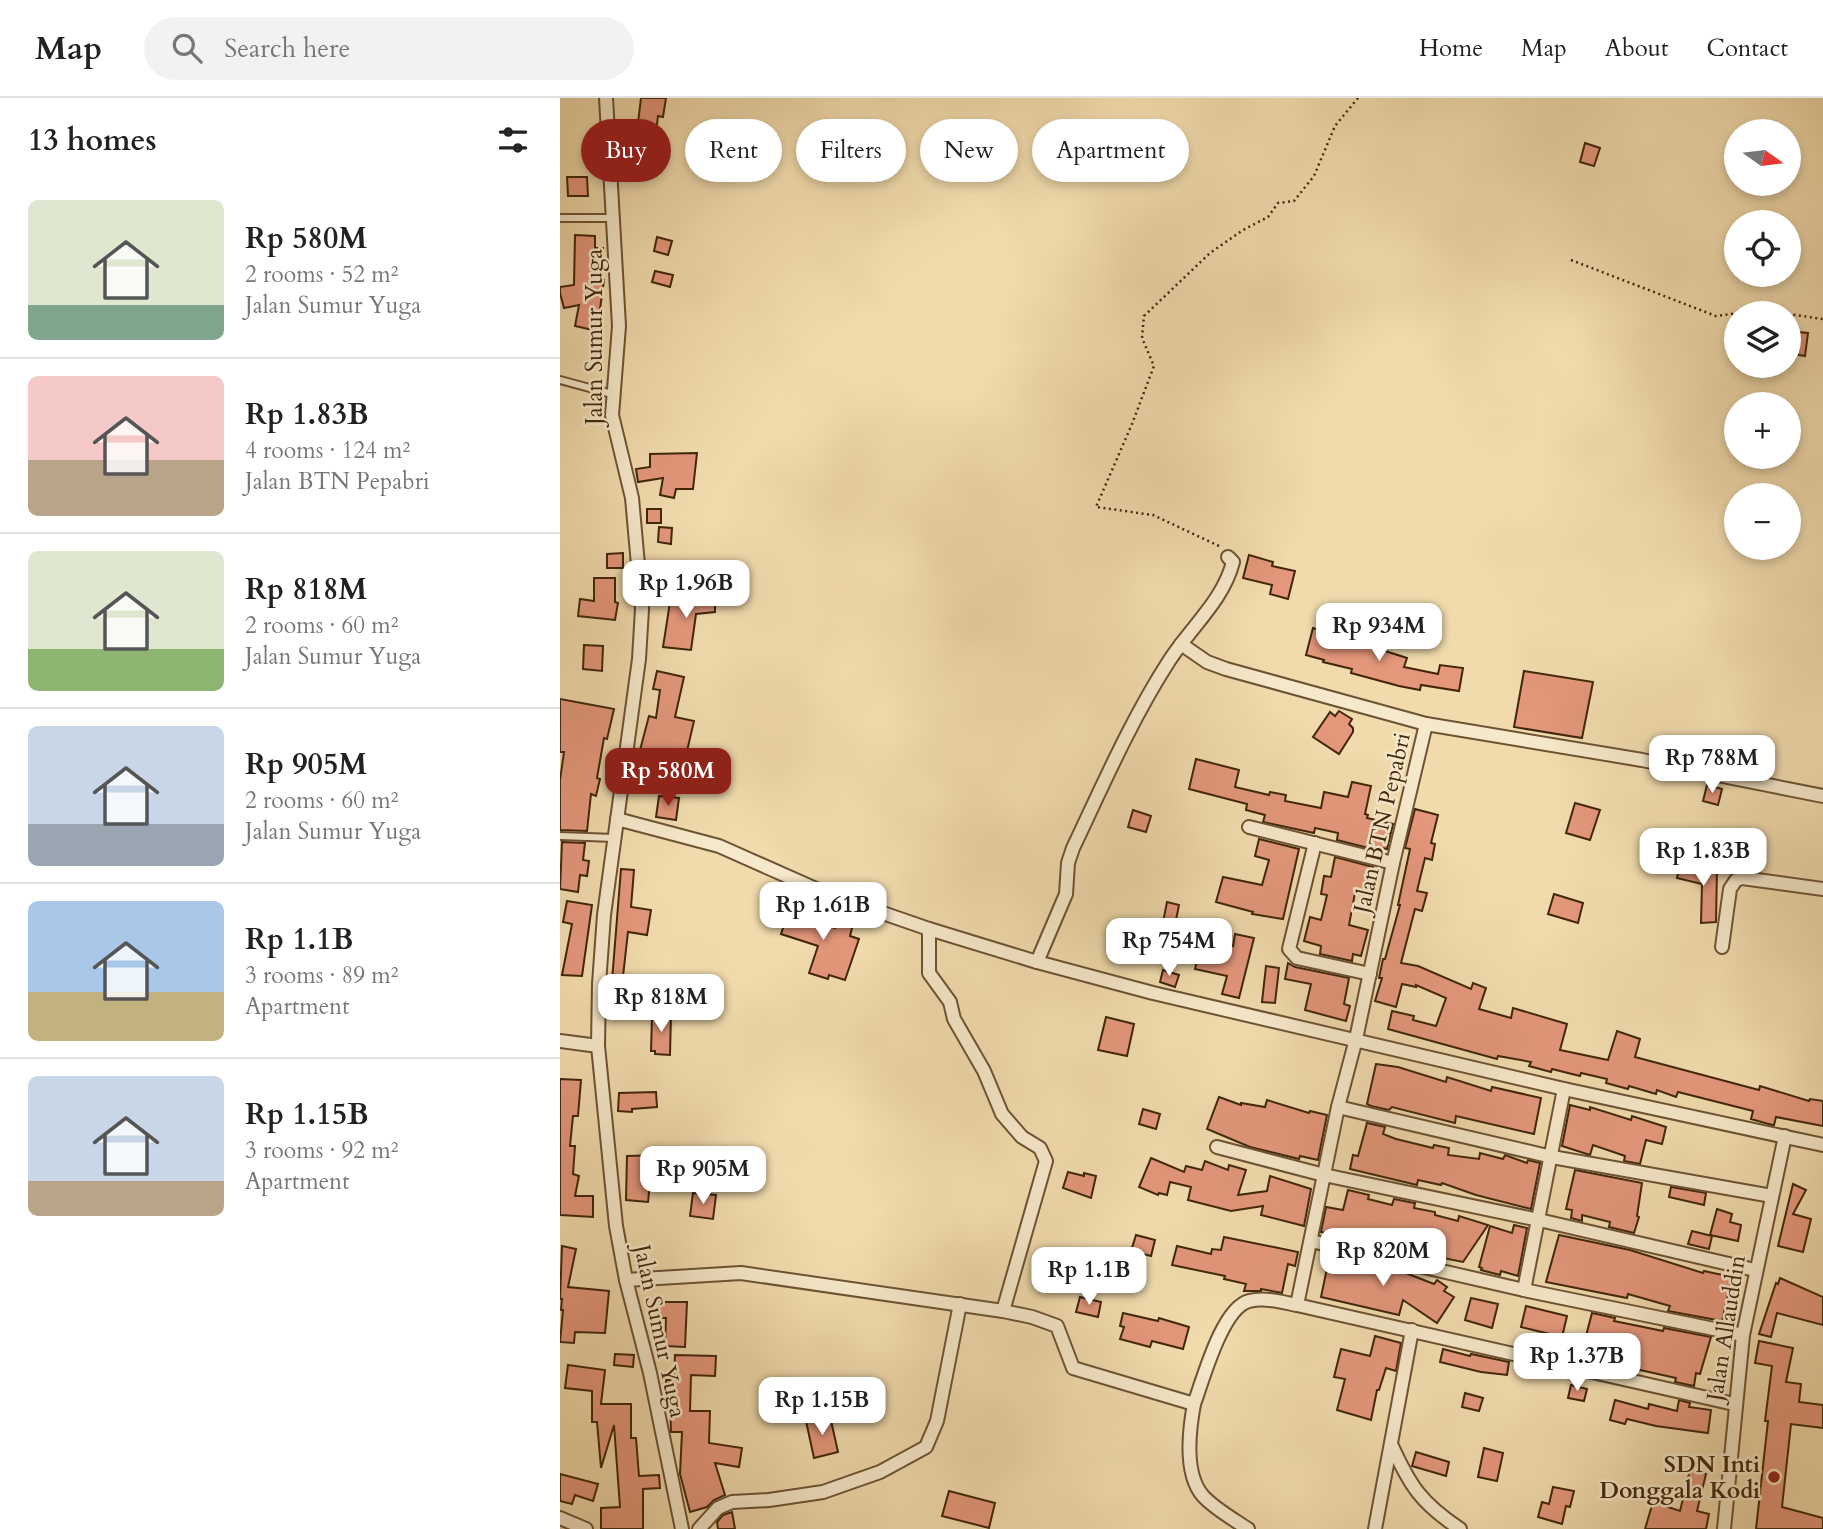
<!DOCTYPE html>
<meta charset="utf-8">
<style>
:root{--surface:#fff;--page:#f2f2f2;--text:#222;--muted:#767676;--line:#e0e0e0;--accent:#8f2418}
body{margin:0;font-family:Cardo,serif;background:var(--page);color:var(--text);height:100vh;display:flex;flex-direction:column;font-size:26px;white-space:nowrap}
*{box-sizing:border-box;margin:0}
p{font-size:23px;color:var(--muted)}
.icon{flex:none;width:38px;height:38px;fill:none;stroke:currentColor;stroke-width:2;stroke-linecap:round;stroke-linejoin:round}
.map{position:relative;flex:1;overflow:hidden}
.panel{display:flex;flex-direction:column;background:var(--surface);width:560px}
.panel>*{flex:none}
.guide{position:absolute;left:21px;top:21px;width:665px;height:63px;display:flex;gap:14px}
.needle{width:46px;rotate:104deg}
.controls{position:absolute;left:1164px;top:21px;display:grid;gap:14px}
.controls a{display:grid;place-items:center;width:77px;height:77px;border-radius:50%;background:var(--surface);box-shadow:0 4px 10px #0003;font-size:35px}
.price{position:absolute;translate:-50% -60px;padding:0 16px;border-radius:14px;background:#fff;color:#222;font-size:23px;line-height:46px;filter:drop-shadow(0 2px 4px #0008)}
.price::after{content:'';position:absolute;left:50%;top:42px;width:21px;height:16px;margin-left:-10px;background:inherit;clip-path:polygon(0 0,100% 0,50% 100%)}
.price.selected{background:var(--accent);color:#fff}
ul{padding:0;list-style:none}
li{display:flex;align-items:center;gap:21px;height:175px;padding:0 28px}
li+li{border-top:2px solid var(--line)}
li span{display:grid;place-items:center;flex:none;width:196px;height:140px;border-radius:10px;color:#555}
li>.icon{margin-inline-start:auto}
span .icon{width:84px;height:84px;fill:#fffc;stroke-width:1}
li b{font-size:30px}
h2{display:flex;justify-content:space-between;align-items:center;height:84px;padding:0 28px;font-size:30px}
.tag{padding:0 24px;border-radius:32px;background:var(--surface);box-shadow:0 4px 10px #0003;font-size:24px;line-height:63px}
.tag.selected{background:var(--accent);color:#fff}
header{display:flex;align-items:center;gap:42px;box-sizing:border-box;height:98px;padding:0 35px;background:var(--surface);border-bottom:2px solid var(--line)}
header strong{font-size:33px}
nav{display:flex;gap:38px;margin-inline-start:auto;font-size:24px}
.search{width:490px;height:63px;background:var(--page);display:flex;align-items:center;gap:18px;box-sizing:border-box;padding:0 24px;border-radius:38px;color:var(--muted);font-size:26px}
main{display:flex;flex:1;min-height:0}
.map>svg:first-child{display:block}
.building{fill:#e4977b;stroke:#41260b;stroke-width:2}
.lines{fill:none;stroke-linecap:round;stroke-linejoin:round}
.lane-casing{stroke:#6d5334;stroke-width:10}
.street-casing{stroke:#6d5334;stroke-width:16}
.path{stroke:#41260b;stroke-width:2.5;stroke-dasharray:2 3.5;stroke-linecap:butt}
.lane{stroke:#f6e8ca;stroke-width:6}
.street{stroke:#f6e8ca;stroke-width:12}
.poi-dot{fill:#8f2418;stroke:#f6e8ca;stroke-width:2.5}
.labels{text-anchor:middle;dominant-baseline:central;stroke-width:5;stroke-linejoin:round;paint-order:stroke}
.street-label{font-size:23px;fill:#41260b;stroke:#f6e8ca}
.poi-label{font-size:23px;font-weight:bold;fill:#41260b;stroke:#f6e8ca;text-anchor:end}
</style>
<header>
<strong>Map</strong>
<div class="search"><svg class="icon" aria-label="search" viewBox="0 0 24 24"><circle cx="10" cy="10" r="6"/><path d="M15 15l6 6"/></svg>Search here</div>
<nav><a>Home</a><a>Map</a><a>About</a><a>Contact</a></nav>
</header>
<main>
<section class="panel">
<h2>13 homes<svg class="icon" aria-label="filters" viewBox="0 0 24 24"><path d="M4 7h16M4 17h16"/><circle cx="9" cy="7" r="2"/><circle cx="15" cy="17" r="2"/></svg></h2>
<ul>
<li><span style="background:linear-gradient(#dfe7d0 75%,#7fa58c 0)"><svg class="icon" aria-label="home" viewBox="0 0 24 24"><path d="M3 11l9-7 9 7M6 9v11h12V9"/></svg></span><div><b>Rp 580M</b><p>2 rooms · 52 m²</p><p>Jalan Sumur Yuga</p></div></li>
<li><span style="background:linear-gradient(#f6c9c9 60%,#b9a48a 0)"><svg class="icon" aria-label="home" viewBox="0 0 24 24"><path d="M3 11l9-7 9 7M6 9v11h12V9"/></svg></span><div><b>Rp 1.83B</b><p>4 rooms · 124 m²</p><p>Jalan BTN Pepabri</p></div></li>
<li><span style="background:linear-gradient(#dfe7d0 70%,#8fb573 0)"><svg class="icon" aria-label="home" viewBox="0 0 24 24"><path d="M3 11l9-7 9 7M6 9v11h12V9"/></svg></span><div><b>Rp 818M</b><p>2 rooms · 60 m²</p><p>Jalan Sumur Yuga</p></div></li>
<li><span style="background:linear-gradient(#c9d6e8 70%,#9aa5b1 0)"><svg class="icon" aria-label="home" viewBox="0 0 24 24"><path d="M3 11l9-7 9 7M6 9v11h12V9"/></svg></span><div><b>Rp 905M</b><p>2 rooms · 60 m²</p><p>Jalan Sumur Yuga</p></div></li>
<li><span style="background:linear-gradient(#a9c7e8 65%,#c2b280 0)"><svg class="icon" aria-label="home" viewBox="0 0 24 24"><path d="M3 11l9-7 9 7M6 9v11h12V9"/></svg></span><div><b>Rp 1.1B</b><p>3 rooms · 89 m²</p><p>Apartment</p></div></li>
<li><span style="background:linear-gradient(#c9d6e8 75%,#b9a48a 0)"><svg class="icon" aria-label="home" viewBox="0 0 24 24"><path d="M3 11l9-7 9 7M6 9v11h12V9"/></svg></span><div><b>Rp 1.15B</b><p>3 rooms · 92 m²</p><p>Apartment</p></div></li>
</ul>
</section>
<div class="map">
<svg width="1263" height="1431" viewBox="0 0 1263 1431">
<rect width="100%" height="100%" fill="#f1dbad"/>
<filter id="stains"><feTurbulence type="fractalNoise" baseFrequency=".00286" numOctaves="4"/><feColorMatrix values="0 0 0 0 .2 0 0 0 0 .09 0 0 0 0 .02 0 0 0 .5 -.17"/></filter>
<radialGradient id="worn" r=".72"><stop offset=".6" stop-color="#630" stop-opacity="0"/><stop offset="1" stop-color="#630" stop-opacity=".3"/></radialGradient>
<!-- building -->
<g class="building">
<polygon points="81,0 106,0 103,19 98,18 96,35 77,33"/>
<polygon points="1025,45 1040,50 1034,68 1020,64"/>
<polygon points="7,79 27,79 28,98 8,98"/>
<polygon points="15,137 35,138 35,150 43,150 41,181 44,182 37,233 15,228 19,207 4,210 0,195 0,189 14,187"/>
<polygon points="97,139 112,143 108,157 94,153"/>
<polygon points="95,173 113,177 110,189 92,184"/>
<polygon points="1228,233 1248,235 1245,258 1228,255"/>
<polygon points="137,355 133,391 116,391 114,400 100,397 103,380 78,384 76,371 90,369 90,356"/>
<rect x="87" y="411" width="14" height="14"/>
<polygon points="99,429 112,430 111,446 98,444"/>
<polygon points="63,455 63,470 47,470 47,456"/>
<polygon points="689,457 713,464 712,468 735,473 728,501 710,496 712,487 683,480"/>
<polygon points="167,478 184,482 183,501 162,497"/>
<polygon points="34,480 55,480 55,504 58,505 55,522 18,518 20,501 34,503"/>
<polygon points="134,493 155,496 155,514 136,516 131,552 103,549 110,504 132,507"/>
<polygon points="753,530 847,560 844,569 878,576 880,567 903,570 899,593 861,587 860,592 839,588 791,575 792,571 763,564 764,562 746,557"/>
<polygon points="24,547 43,548 42,573 23,571"/>
<polygon points="97,573 124,579 115,619 134,623 124,666 114,663 111,677 73,669 76,651 80,652 89,618 96,620 100,592 93,591"/>
<polygon points="964,573 1033,584 1022,640 954,629"/>
<polygon points="0,601 54,611 47,641 44,640 37,680 40,681 36,698 31,696 27,733 0,732 0,682 4,654 0,654"/>
<polygon points="779,613 792,621 789,626 793,630 793,634 779,656 753,639 770,614 775,618"/>
<polygon points="636,661 679,672 675,689 709,697 710,694 726,697 725,703 761,710 764,694 788,699 792,684 811,688 805,716 808,717 807,720 833,726 827,751 817,749 816,752 777,742 778,735 755,730 754,735 703,724 705,717 686,712 687,706 629,691"/>
<polygon points="1147,687 1162,691 1158,707 1143,703"/>
<polygon points="99,698 119,700 116,722 96,719"/>
<polygon points="1015,705 1040,712 1030,742 1006,735"/>
<polygon points="855,711 878,717 871,745 875,746 872,762 865,760 857,793 867,795 862,813 855,811 841,865 858,868 911,891 913,885 926,890 919,911 951,920 953,910 1007,926 1000,952 1048,962 1057,933 1080,941 1075,959 1199,992 1200,988 1249,1003 1250,1001 1263,1003 1263,1028 1216,1019 1214,1027 1212,1027 1191,1021 1193,1013 1118,994 1116,999 1097,992 1096,996 1069,988 1068,991 1046,985 1047,981 1021,975 1020,978 992,971 991,974 969,968 971,964 938,958 937,961 828,931 832,913 854,918 853,922 876,928 886,900 856,887 856,889 842,886 836,909 815,903 822,880 819,880 823,861 825,861 840,807 838,807 850,751 845,750"/>
<polygon points="573,712 591,718 586,734 568,729"/>
<polygon points="699,741 739,751 723,821 692,816 693,814 656,804 663,779 702,787 709,762 695,758"/>
<polygon points="1090,743 1107,747 1103,761 1086,757"/>
<polygon points="2,744 25,745 23,762 29,763 27,778 20,777 18,794 0,791"/>
<polygon points="775,759 813,769 808,797 795,795 789,827 808,832 801,858 793,856 792,863 760,856 761,848 744,843 750,819 761,822 767,797 761,796 764,778 771,779"/>
<polygon points="1121,764 1157,771 1156,824 1141,825 1142,786 1117,780"/>
<polygon points="61,771 74,772 71,809 91,812 87,837 68,834 61,896 51,895"/>
<polygon points="994,796 1023,805 1018,825 988,816"/>
<polygon points="7,803 32,807 22,878 2,877 12,826 3,824"/>
<polygon points="607,804 619,807 615,827 603,824"/>
<polygon points="231,807 254,815 252,822 275,830 278,821 293,826 290,838 299,841 285,882 269,877 268,881 249,875 258,848 221,836"/>
<polygon points="675,836 694,840 679,900 662,896 667,878 635,871 642,841 673,848"/>
<polygon points="728,865 735,869 789,880 784,906 790,908 786,923 745,912 751,886 725,881"/>
<polygon points="706,868 719,870 715,905 702,904"/>
<polygon points="603,872 619,877 615,889 600,884"/>
<polygon points="95,915 111,916 110,957 95,956 95,953 91,953 92,920 94,920"/>
<polygon points="546,919 574,926 567,958 538,952"/>
<polygon points="816,966 838,969 886,984 887,979 931,993 932,989 981,1000 974,1036 896,1018 895,1025 832,1009 829,1012 811,1008 807,1006"/>
<polygon points="0,981 21,982 18,1018 13,1018 10,1048 15,1048 13,1076 19,1078 15,1098 33,1098 33,1119 0,1117"/>
<polygon points="96,994 97,1009 72,1011 72,1014 58,1013 59,995"/>
<polygon points="659,999 681,1007 681,1005 705,1009 707,1002 749,1015 750,1013 767,1017 758,1062 740,1058 739,1061 690,1049 647,1031"/>
<polygon points="1010,1007 1030,1012 1030,1009 1071,1022 1072,1018 1106,1029 1102,1046 1086,1042 1080,1066 1064,1063 1065,1058 1033,1047 1030,1057 1002,1048"/>
<polygon points="583,1011 600,1016 596,1031 579,1026"/>
<polygon points="807,1025 825,1029 823,1036 836,1041 873,1050 874,1047 889,1050 888,1057 919,1061 920,1055 943,1061 945,1057 967,1065 968,1062 980,1065 971,1111 916,1097 882,1085 881,1087 858,1082 857,1087 790,1071 793,1057 798,1058"/>
<polygon points="103,1057 103,1077 91,1077 88,1104 66,1102 67,1058"/>
<polygon points="591,1060 624,1074 626,1068 642,1072 645,1063 668,1072 669,1067 686,1072 678,1097 707,1093 710,1078 751,1091 744,1128 701,1117 703,1108 671,1113 628,1102 631,1089 610,1084 607,1097 599,1095 598,1097 579,1089"/>
<polygon points="1015,1072 1082,1085 1077,1118 1079,1119 1074,1135 1049,1129 1050,1124 1022,1117 1022,1123 1011,1120 1012,1112 1006,1111"/>
<polygon points="508,1074 524,1078 524,1075 536,1078 531,1100 503,1090"/>
<polygon points="1233,1086 1246,1092 1233,1116 1251,1121 1243,1154 1218,1148"/>
<polygon points="1111,1089 1146,1095 1144,1107 1109,1099"/>
<polygon points="788,1092 809,1097 808,1101 832,1107 834,1101 854,1105 855,1105 854,1110 875,1114 875,1117 898,1123 899,1118 928,1127 903,1164 868,1157 869,1155 845,1146 844,1150 806,1141 820,1150 773,1139 774,1137 761,1134 766,1109 783,1112"/>
<polygon points="133,1095 156,1097 153,1121 130,1118"/>
<polygon points="1157,1111 1172,1116 1170,1124 1181,1127 1178,1143 1150,1137"/>
<polygon points="954,1127 967,1130 958,1178 941,1173 940,1177 921,1172 922,1170 919,1169 930,1128 952,1135"/>
<polygon points="1132,1133 1152,1138 1149,1151 1128,1146"/>
<polygon points="576,1137 595,1142 591,1158 571,1153"/>
<polygon points="999,1137 1070,1152 1143,1175 1144,1173 1172,1179 1162,1223 1108,1213 1110,1208 1068,1196 1067,1200 986,1184"/>
<polygon points="664,1139 738,1154 735,1168 728,1166 722,1195 701,1191 701,1193 684,1193 686,1186 664,1181 665,1178 612,1167 617,1148 651,1156 652,1151 661,1152"/>
<polygon points="2,1148 16,1151 8,1189 49,1193 45,1235 15,1234 14,1245 0,1244 3,1212 1,1212 2,1201 0,1201"/>
<polygon points="770,1156 838,1172 874,1186 877,1182 887,1189 884,1193 894,1199 877,1225 843,1202 839,1217 761,1199"/>
<polygon points="1220,1180 1263,1199 1263,1227 1217,1215 1211,1239 1199,1236 1216,1185 1218,1186"/>
<polygon points="520,1199 541,1204 538,1219 516,1214"/>
<polygon points="911,1200 938,1206 932,1230 905,1222"/>
<polygon points="99,1204 127,1204 125,1249 105,1248 106,1220 99,1220"/>
<polygon points="966,1208 1007,1218 1002,1239 961,1229"/>
<polygon points="563,1215 598,1223 599,1220 629,1229 623,1251 592,1243 590,1249 560,1241 564,1229 560,1228"/>
<polygon points="1032,1215 1055,1220 1054,1223 1103,1233 1104,1230 1151,1239 1140,1276 1136,1275 1134,1288 1115,1284 1116,1280 1053,1266 1028,1264 1032,1239 1026,1238"/>
<polygon points="815,1238 841,1245 836,1273 826,1270 819,1292 817,1292 811,1322 777,1312 785,1281 774,1279 781,1251 810,1258"/>
<polygon points="1199,1243 1233,1250 1226,1284 1241,1286 1239,1304 1263,1307 1263,1330 1231,1326 1222,1409 1263,1420 1263,1431 1196,1431 1208,1323 1205,1323 1212,1268 1195,1265"/>
<polygon points="883,1251 910,1258 911,1256 949,1264 947,1277 921,1274 880,1264"/>
<polygon points="55,1256 74,1257 73,1269 54,1267"/>
<polygon points="115,1257 156,1258 155,1278 131,1277 130,1313 150,1313 149,1345 182,1350 179,1369 155,1365 165,1397 154,1402 147,1409 130,1414 120,1376 122,1334 111,1334 110,1301 106,1301 106,1282 114,1282"/>
<polygon points="8,1267 45,1272 41,1306 71,1306 71,1340 76,1340 79,1378 99,1377 100,1390 83,1391 83,1431 41,1431 41,1410 60,1409 54,1327 41,1370 37,1324 32,1324 32,1293 5,1290"/>
<polygon points="1011,1287 1027,1291 1024,1303 1008,1300"/>
<polygon points="905,1295 923,1300 919,1313 902,1309"/>
<polygon points="1055,1302 1088,1311 1089,1306 1117,1313 1119,1302 1130,1305 1129,1309 1151,1312 1148,1335 1096,1328 1067,1321 1065,1326 1050,1322"/>
<polygon points="270,1318 278,1354 254,1360 246,1323"/>
<polygon points="924,1350 943,1355 937,1383 918,1379"/>
<polygon points="856,1354 889,1364 886,1378 852,1368"/>
<polygon points="1130,1372 1146,1376 1137,1413 1149,1416 1146,1431 1085,1431 1093,1404 1120,1413"/>
<polygon points="0,1376 38,1386 33,1403 15,1397 12,1406 0,1403"/>
<polygon points="993,1389 1014,1393 1010,1409 1006,1408 1002,1426 978,1419 982,1404 989,1406"/>
<polygon points="389,1393 435,1405 429,1430 382,1418"/>
<polygon points="172,1414 175,1431 158,1431 157,1424 163,1417"/>
</g>
<g class="lines">
<!-- lane casing -->
<g class="lane-casing">
<g id="lane">
<polyline points="0,120 53,120"/>
<polyline points="0,282 52,296"/>
<polyline points="0,738 54,740"/>
</g>
</g>
<!-- street casing -->
<g class="street-casing">
<g id="street">
<polyline points="46,0 59,228 52,317 72,400 82,511 79,561 44,817 39,886 38,948 56,1128 66,1182 90,1275 122,1431"/>
<polyline points="621,546 647,564 666,571 866,626"/>
<polyline points="57,721 159,748 265,795 369,831 477,864 593,895 1004,991 1263,1047"/>
<polyline points="689,729 833,765"/>
<polyline points="755,745 729,851 737,860 810,876"/>
<polyline points="369,831 369,875 390,904 394,921 424,973 442,1016 462,1039 480,1050 486,1063 443,1213"/>
<polyline points="1162,849 1170,791 1176,782 1182,780 1263,791"/>
<path d="M477 864 506 796 508 765 513 750C543 687 571 622 609 563 630 530 663 503 673 464L668 459"/>
<polyline points="0,943 38,948"/>
<polyline points="778,1009 992,1059 1212,1098"/>
<polyline points="657,1049 764,1077 979,1122 1195,1172"/>
<polyline points="751,1143 964,1192 1183,1237"/>
<path d="M66 1182 181 1175 443 1213 472 1219 497 1228 513 1270 634 1306C629 1333 624 1376 643 1398 655 1411 673 1421 688 1431"/>
<polyline points="964,1192 1004,991"/>
<path d="M634 1306C643 1282 662 1210 689 1203 705 1199 722 1204 737 1207"/>
<polyline points="1174,1306 737,1207 778,1009 796,941 833,765 866,626 1082,662 1263,698"/>
<path d="M831 1346C850 1388 861 1405 900 1431"/>
<polyline points="0,1420 26,1431"/>
<polyline points="139,1431 158,1410 172,1404 209,1402 263,1394 320,1374 366,1349 377,1323 400,1206"/>
<polyline points="815,1431 852,1232"/>
<polyline points="1164,1431 1183,1237 1225,1038"/>
</g>
</g>
<!-- path -->
<g class="path">
<polyline points="1011,162 1156,218 1200,212 1224,215"/>
<polyline points="1228,216 1263,221"/>
<polyline points="659,448 593,417 536,409 572,326 594,268 582,240 584,218 650,155 683,132 708,119 718,105 734,103 754,78 775,28 798,0"/>
</g>
<!-- lane -->
<use href="#lane" class="lane"/>
<!-- street -->
<use href="#street" class="street"/>
</g>
<!-- markers -->
<circle class="poi-dot" cx="1214" cy="1379" r="7"/>
<g class="labels">
<!-- street labels -->
<g class="street-label">
<text transform="translate(34 239) rotate(-90)">Jalan Sumur Yuga</text>
<text transform="translate(822 725) rotate(-77)">Jalan BTN Pepabri</text>
<text transform="translate(1166 1230) rotate(-81)">Jalan Allauddin</text>
<text transform="translate(100 1233) rotate(78)">Jalan Sumur Yuga</text>
</g>
<!-- poi labels -->
<g class="poi-label">
<text x="1200" y="1366">SDN Inti<tspan x="1200" dy="26">Donggala Kodi</tspan></text>
</g>
</g>
<rect width="100%" height="100%" filter="url(#stains)"/>
<rect width="100%" height="100%" fill="url(#worn)"/>
</svg>
<div class="controls">
<a><svg class="needle" viewBox="-14 -14 28 28"><path d="M0-13l5 13h-10z" fill="#e53935"/><path d="M0 13l5-13h-10z" fill="#767676"/></svg></a>
<a><svg class="icon" aria-label="locate" viewBox="0 0 24 24"><circle cx="12" cy="12" r="6"/><path d="M12 2v4M12 18v4M2 12h4M18 12h4"/></svg></a>
<a><svg class="icon" aria-label="layers" viewBox="0 0 24 24"><path d="M12 4l9 5-9 5-9-5zM3 14l9 5 9-5"/></svg></a>
<a>+</a>
<a>−</a>
</div>
<b class="price" style="left:126px;top:522px">Rp 1.96B</b>
<b class="price" style="left:819px;top:565px">Rp 934M</b>
<b class="price" style="left:1152px;top:697px">Rp 788M</b>
<b class="price selected" style="left:108px;top:710px">Rp 580M</b>
<b class="price" style="left:1143px;top:790px">Rp 1.83B</b>
<b class="price" style="left:263px;top:844px">Rp 1.61B</b>
<b class="price" style="left:609px;top:880px">Rp 754M</b>
<b class="price" style="left:101px;top:936px">Rp 818M</b>
<b class="price" style="left:143px;top:1108px">Rp 905M</b>
<b class="price" style="left:823px;top:1190px">Rp 820M</b>
<b class="price" style="left:529px;top:1209px">Rp 1.1B</b>
<b class="price" style="left:1017px;top:1295px">Rp 1.37B</b>
<b class="price" style="left:262px;top:1339px">Rp 1.15B</b>
<div class="guide">
<a class="tag selected">Buy</a>
<a class="tag">Rent</a>
<a class="tag">Filters</a>
<a class="tag">New</a>
<a class="tag">Apartment</a>
</div>
</div>
</main>
